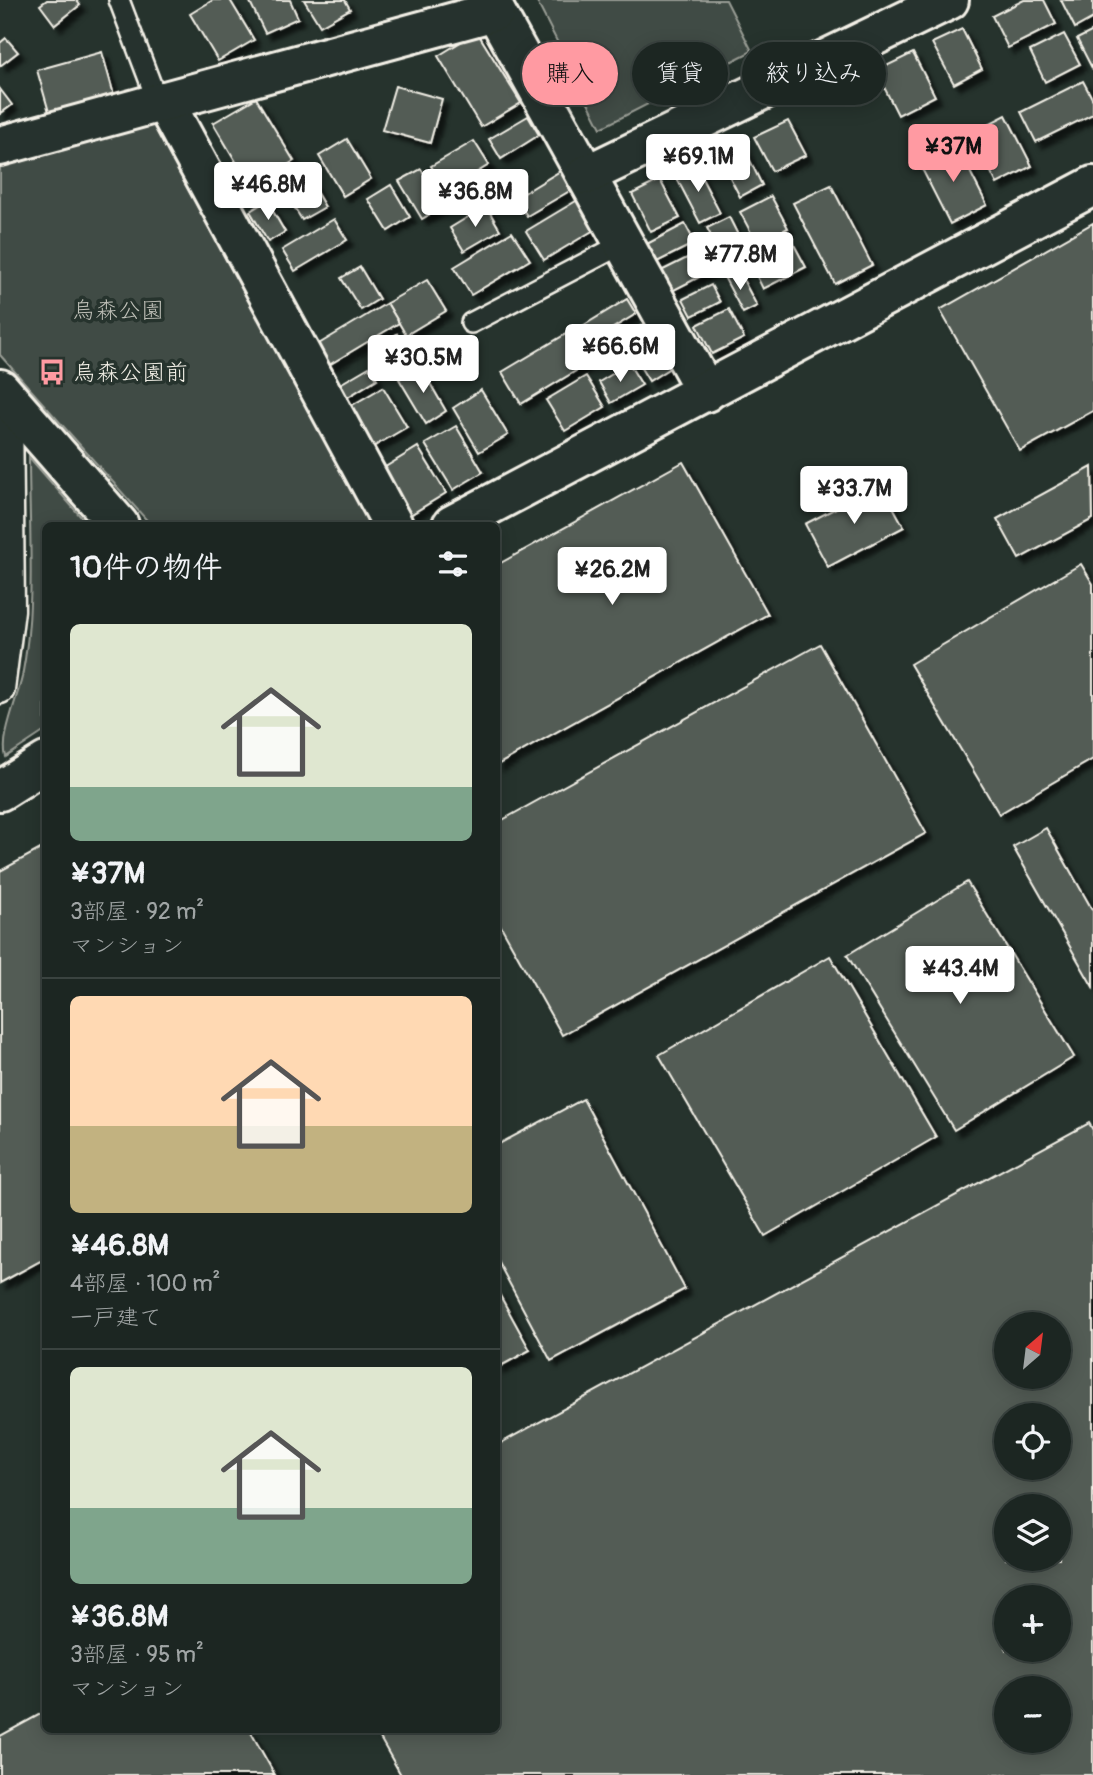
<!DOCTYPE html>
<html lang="ja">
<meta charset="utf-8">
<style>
:root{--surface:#1c2622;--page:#29322f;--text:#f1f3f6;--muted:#a0a5a5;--line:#3a4340;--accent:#ff9aa2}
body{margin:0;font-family:Pangolin,"Klee One",sans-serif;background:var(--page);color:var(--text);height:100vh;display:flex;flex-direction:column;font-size:26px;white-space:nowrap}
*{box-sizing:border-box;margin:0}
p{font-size:23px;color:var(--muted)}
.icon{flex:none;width:38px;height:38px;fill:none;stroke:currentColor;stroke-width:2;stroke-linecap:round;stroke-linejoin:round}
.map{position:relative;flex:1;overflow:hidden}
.sheet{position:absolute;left:42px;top:522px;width:458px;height:1211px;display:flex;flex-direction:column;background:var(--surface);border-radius:10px;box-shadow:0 4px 18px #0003,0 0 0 2px var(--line)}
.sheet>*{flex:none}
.top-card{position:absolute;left:522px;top:42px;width:466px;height:63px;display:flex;gap:14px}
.needle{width:46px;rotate:28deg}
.fabs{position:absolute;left:994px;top:1312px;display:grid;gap:14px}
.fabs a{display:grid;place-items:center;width:77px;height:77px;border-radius:50%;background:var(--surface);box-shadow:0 4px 18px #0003,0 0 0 2px var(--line);font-size:35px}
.price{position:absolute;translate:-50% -60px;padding:0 16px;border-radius:7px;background:#fff;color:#222;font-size:23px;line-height:46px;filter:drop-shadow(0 2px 4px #0008)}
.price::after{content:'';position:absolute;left:50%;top:42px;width:21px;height:16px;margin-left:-10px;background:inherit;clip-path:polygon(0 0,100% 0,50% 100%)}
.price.current{background:var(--accent);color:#111}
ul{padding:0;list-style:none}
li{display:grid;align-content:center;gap:14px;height:371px;padding:0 28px}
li+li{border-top:2px solid var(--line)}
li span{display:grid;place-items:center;height:217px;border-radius:10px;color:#555}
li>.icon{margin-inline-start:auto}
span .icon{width:126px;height:126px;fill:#fffc;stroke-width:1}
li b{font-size:30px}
h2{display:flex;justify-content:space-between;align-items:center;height:84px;padding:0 28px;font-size:30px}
.pill{padding:0 24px;border-radius:32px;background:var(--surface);box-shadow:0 4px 18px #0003,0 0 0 2px var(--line);font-size:24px;line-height:63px}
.pill.current{background:var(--accent);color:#111}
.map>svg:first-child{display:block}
.green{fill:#414b45;stroke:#9a9e96;stroke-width:2}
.building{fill:#525c55;stroke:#f4f1e8;stroke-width:2;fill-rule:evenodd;filter:url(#shadow)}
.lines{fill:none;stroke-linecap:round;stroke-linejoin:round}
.service-casing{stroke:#f4f1e8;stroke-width:24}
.pedestrian-casing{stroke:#f4f1e8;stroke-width:33}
.minor-casing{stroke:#f4f1e8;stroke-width:44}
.tertiary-casing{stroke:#f4f1e8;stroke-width:44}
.service{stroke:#26332d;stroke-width:19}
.pedestrian{stroke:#26332d;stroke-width:28}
.minor{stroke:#26332d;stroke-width:38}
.tertiary{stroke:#26332d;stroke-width:38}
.labels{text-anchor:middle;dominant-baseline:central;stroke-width:7;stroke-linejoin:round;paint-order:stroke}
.park-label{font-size:23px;fill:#bebfb7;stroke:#26332d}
.poi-label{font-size:23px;fill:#f4f1e8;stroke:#26332d;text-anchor:start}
</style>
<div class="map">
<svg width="1093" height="1775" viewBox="0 0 1093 1775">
<defs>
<filter id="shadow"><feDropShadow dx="6" dy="6" stdDeviation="2" flood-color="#0009"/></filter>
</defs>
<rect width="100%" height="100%" fill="#26332d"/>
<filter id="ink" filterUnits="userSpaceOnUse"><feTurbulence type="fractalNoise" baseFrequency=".0143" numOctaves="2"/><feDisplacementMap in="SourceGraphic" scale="14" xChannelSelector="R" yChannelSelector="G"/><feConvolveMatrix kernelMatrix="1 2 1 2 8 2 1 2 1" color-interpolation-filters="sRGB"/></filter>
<g filter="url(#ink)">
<!-- green -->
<g class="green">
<polygon points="536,0 726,0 752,51 601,128"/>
<polygon points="153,125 370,525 151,525 0,355 0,163"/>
<path d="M29 457 88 525H46L45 731 6 757C0 737 17 700 22 677 36 606 29 530 29 457Z"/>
</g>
<!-- building -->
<g class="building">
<polygon points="47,0 76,0 80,5 55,25 40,5"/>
<polygon points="213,0 230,0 254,40 218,61 190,14"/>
<polygon points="249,0 290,0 298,18 265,33"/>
<polygon points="304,0 345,0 350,9 320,26"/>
<polygon points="1024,0 1044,0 1056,24 1008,48 992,16"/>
<polygon points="1061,0 1093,0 1093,18 1075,28"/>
<polygon points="962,29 982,69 954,84 932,43"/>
<polygon points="1093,31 1093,70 1077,39"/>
<polygon points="477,32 521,103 481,127 438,56"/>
<polygon points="1064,34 1080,64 1045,82 1030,51"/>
<polygon points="6,38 18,52 0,66 0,43"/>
<polygon points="102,52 114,95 49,112 37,70"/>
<polygon points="913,53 935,96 898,115 876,71"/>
<polygon points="1083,81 1093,100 1093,114 1036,142 1021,112"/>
<polygon points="395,86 442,99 430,143 382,130"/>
<polygon points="0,89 12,105 0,114"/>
<polygon points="256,98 294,161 251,187 213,123"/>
<polygon points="1006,115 1032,166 997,184 971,133"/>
<polygon points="528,116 539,135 501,159 489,139"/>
<polygon points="788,121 806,155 772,171 754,137"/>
<polygon points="347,139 371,179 343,196 319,156"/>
<polygon points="740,140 762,185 740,197 717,152"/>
<polygon points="474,141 489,165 446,191 431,166"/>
<polygon points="956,144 987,205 950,224 919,163"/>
<polygon points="695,165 720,213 700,223 675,175"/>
<polygon points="421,169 444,206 422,219 399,181"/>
<polygon points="562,170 573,189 527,216 516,198"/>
<polygon points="308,178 325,207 302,220 285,192"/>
<polygon points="660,180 680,218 651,232 632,194"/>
<polygon points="391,185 410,217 388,231 368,199"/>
<polygon points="831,185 872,265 835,284 793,203"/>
<polygon points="771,196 788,228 757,244 740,212"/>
<polygon points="581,198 599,227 544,260 526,231"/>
<polygon points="267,201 285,232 268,242 250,211"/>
<polygon points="486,206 500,230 464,251 450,228"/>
<polygon points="729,217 747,253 725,264 707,228"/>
<polygon points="334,219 347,240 295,271 282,250"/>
<polygon points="1093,223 1093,411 1020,451 940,310"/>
<polygon points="685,224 695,243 653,264 643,246"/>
<polygon points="512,232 530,260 471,295 454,267"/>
<polygon points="792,241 806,267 763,289 750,262"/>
<polygon points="701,251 711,271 672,291 661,271"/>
<polygon points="360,267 379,299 361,310 341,278"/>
<polygon points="738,270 757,306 743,313 724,277"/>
<polygon points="427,280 446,311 406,335 387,303"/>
<polygon points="711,285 720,302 692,316 683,299"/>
<polygon points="627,299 636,314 590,342 581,327"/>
<polygon points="387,303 399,323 329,365 317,345"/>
<polygon points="729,309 744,338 712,354 697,325"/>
<polygon points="644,324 653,339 608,365 599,350"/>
<polygon points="397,334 406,350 393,358 384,342"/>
<polygon points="566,334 584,366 521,404 502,372"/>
<polygon points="664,343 676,364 649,381 636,360"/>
<polygon points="629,364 642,385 611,403 599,382"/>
<polygon points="420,366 446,411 426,424 399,379"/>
<polygon points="369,367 377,379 343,400 335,387"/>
<polygon points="586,376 605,407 565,431 546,400"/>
<polygon points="383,387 407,427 373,447 349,407"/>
<polygon points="481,390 508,435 479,452 453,408"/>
<polygon points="456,426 483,472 453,490 425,444"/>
<polygon points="418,447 446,493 410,515 382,469"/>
<polygon points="683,462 768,614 497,765 497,565"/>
<polygon points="1092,467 1093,519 1019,559 997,519"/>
<polygon points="881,485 904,527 828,567 805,524"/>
<polygon points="1081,564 1093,584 1093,759 999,814 910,664"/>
<polygon points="820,644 926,833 562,1035 497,919 497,823"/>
<polygon points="1046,828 1093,911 1093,987 1013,847"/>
<polygon points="46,846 46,1258 0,1283 0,871"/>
<polygon points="967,882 1074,1057 954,1130 847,955"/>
<polygon points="830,956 936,1137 765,1236 659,1055"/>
<polygon points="583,1099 685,1289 551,1361 497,1260 497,1145"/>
<path d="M1089 1123 1093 1130V1775H401L375 1729H497V1445ZM1006 1325H1059V1377H1006ZM1006 1416H1059V1468H1006ZM1006 1507H1059V1559H1006ZM1006 1598H1059V1650H1006ZM1006 1689H1059V1741H1006Z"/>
<polygon points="497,1290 530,1350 497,1368"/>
<polygon points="46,1711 46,1729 249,1729 275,1775 0,1775 0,1736"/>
</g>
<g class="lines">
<!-- service casing -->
<g class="service-casing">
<g id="service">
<polyline points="119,0 158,103"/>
<polyline points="471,323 624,243"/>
</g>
</g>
<!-- pedestrian casing -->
<g class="pedestrian-casing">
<polyline id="pedestrian" points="0,689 10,610 8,398"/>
</g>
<!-- minor casing -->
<g class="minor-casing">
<g id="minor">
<polyline points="489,0 706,392"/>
<polyline points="164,101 393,525"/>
<polyline points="0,146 495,11"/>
<polyline points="586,175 949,0"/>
</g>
</g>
<!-- tertiary casing -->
<g class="tertiary-casing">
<g id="tertiary">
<polyline points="0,389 119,525"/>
<polyline points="452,525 1093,186"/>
<polyline points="0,791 46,762"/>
</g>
</g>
<!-- service -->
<use href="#service" class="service"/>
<!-- pedestrian -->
<use href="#pedestrian" class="pedestrian"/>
<!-- minor -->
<use href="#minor" class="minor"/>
<!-- tertiary -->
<use href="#tertiary" class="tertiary"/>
</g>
</g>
<!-- icons -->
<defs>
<g id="bus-bare" transform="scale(2.1)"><path d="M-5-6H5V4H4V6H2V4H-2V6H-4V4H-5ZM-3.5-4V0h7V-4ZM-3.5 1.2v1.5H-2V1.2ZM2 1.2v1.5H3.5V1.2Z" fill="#ff9aa2" stroke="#26332d" stroke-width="2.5" paint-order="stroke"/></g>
</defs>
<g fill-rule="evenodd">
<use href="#bus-bare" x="52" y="372"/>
</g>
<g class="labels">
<!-- park labels -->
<g class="park-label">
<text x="118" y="310">烏森公園</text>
</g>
<!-- poi labels -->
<g class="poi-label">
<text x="73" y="372">烏森公園前</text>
</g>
</g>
</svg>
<div class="fabs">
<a><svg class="needle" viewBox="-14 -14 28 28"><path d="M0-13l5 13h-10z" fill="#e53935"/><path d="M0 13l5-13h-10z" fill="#a0a5a5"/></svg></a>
<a><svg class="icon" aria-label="locate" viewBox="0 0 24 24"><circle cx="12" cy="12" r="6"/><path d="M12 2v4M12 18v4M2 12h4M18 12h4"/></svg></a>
<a><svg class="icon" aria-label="layers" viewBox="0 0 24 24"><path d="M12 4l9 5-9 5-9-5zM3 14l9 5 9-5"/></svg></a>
<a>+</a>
<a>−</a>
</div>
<b class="price current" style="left:953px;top:184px">¥37M</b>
<b class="price" style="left:698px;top:194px">¥69.1M</b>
<b class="price" style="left:268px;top:222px">¥46.8M</b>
<b class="price" style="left:475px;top:229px">¥36.8M</b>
<b class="price" style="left:740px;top:292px">¥77.8M</b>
<b class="price" style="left:620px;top:384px">¥66.6M</b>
<b class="price" style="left:423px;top:395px">¥30.5M</b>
<b class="price" style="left:854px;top:526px">¥33.7M</b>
<b class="price" style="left:612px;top:607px">¥26.2M</b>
<b class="price" style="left:960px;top:1006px">¥43.4M</b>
<div class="top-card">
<a class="pill current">購入</a>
<a class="pill">賃貸</a>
<a class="pill">絞り込み</a>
</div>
<section class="sheet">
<h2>10件の物件<svg class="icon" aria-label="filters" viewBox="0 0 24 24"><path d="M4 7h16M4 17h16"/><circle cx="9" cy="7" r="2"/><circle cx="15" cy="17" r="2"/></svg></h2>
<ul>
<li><span style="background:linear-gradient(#dfe7d0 75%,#7fa58c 0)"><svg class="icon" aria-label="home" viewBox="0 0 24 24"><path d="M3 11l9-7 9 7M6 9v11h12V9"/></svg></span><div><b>¥37M</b><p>3部屋 · 92 m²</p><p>マンション</p></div></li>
<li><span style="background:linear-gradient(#ffd9b3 60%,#c2b280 0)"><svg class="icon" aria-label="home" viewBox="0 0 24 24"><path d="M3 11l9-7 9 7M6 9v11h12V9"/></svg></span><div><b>¥46.8M</b><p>4部屋 · 100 m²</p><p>一戸建て</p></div></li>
<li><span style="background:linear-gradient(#dfe7d0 65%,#7fa58c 0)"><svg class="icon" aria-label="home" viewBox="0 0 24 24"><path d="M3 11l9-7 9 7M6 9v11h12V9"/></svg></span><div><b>¥36.8M</b><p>3部屋 · 95 m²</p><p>マンション</p></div></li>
</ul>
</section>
</div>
